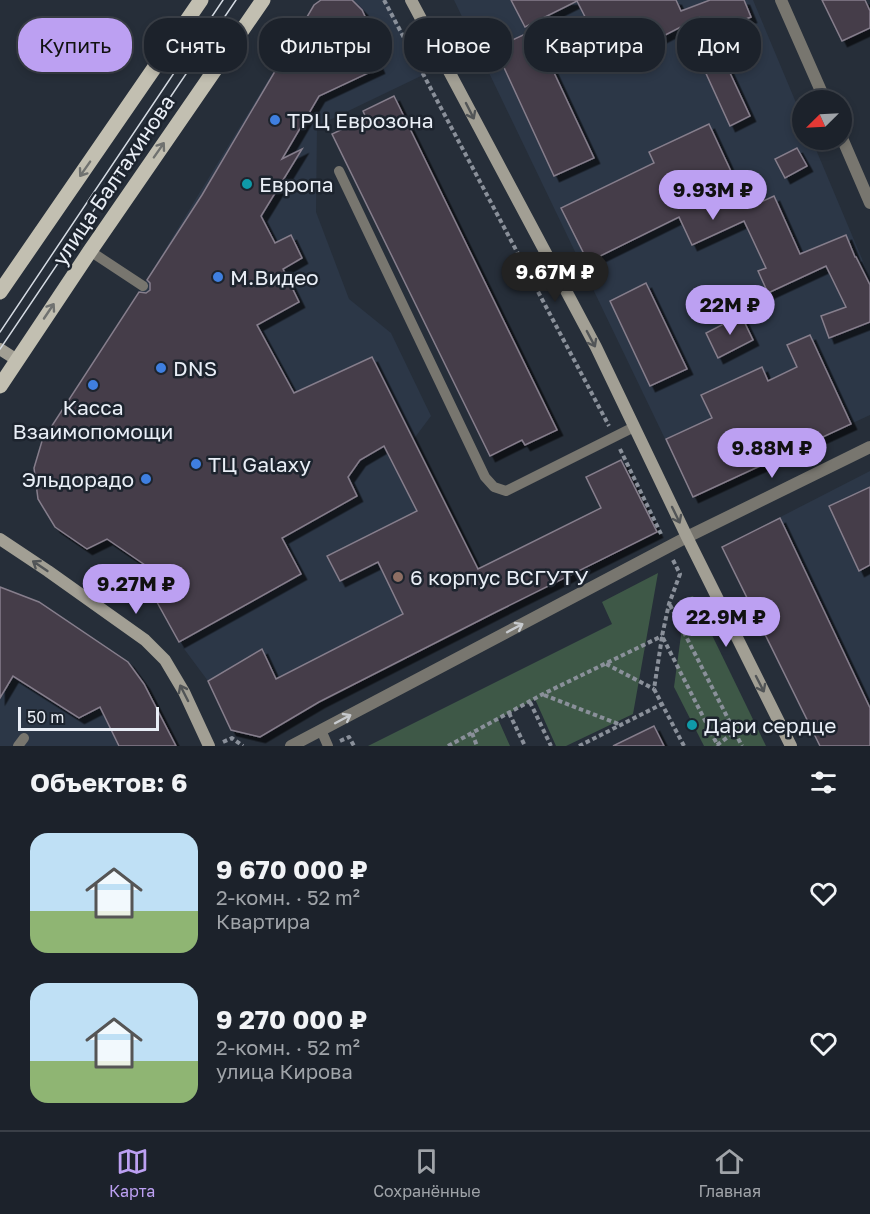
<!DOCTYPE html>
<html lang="ru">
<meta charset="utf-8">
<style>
:root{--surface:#1c222b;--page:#252a33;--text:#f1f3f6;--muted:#a0a4a9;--line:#3a3f47;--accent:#bca0f2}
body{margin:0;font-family:"Golos Text",sans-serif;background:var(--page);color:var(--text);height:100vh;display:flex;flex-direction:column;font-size:22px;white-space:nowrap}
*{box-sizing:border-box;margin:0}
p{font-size:20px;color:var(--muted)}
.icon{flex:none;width:33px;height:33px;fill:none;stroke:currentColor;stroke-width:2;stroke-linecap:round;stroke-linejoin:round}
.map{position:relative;height:746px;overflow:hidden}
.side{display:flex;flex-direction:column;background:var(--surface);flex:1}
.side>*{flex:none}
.guide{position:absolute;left:18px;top:18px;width:834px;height:54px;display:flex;gap:12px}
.needle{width:39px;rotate:246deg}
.tools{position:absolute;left:792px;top:90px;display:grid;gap:12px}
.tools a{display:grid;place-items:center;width:60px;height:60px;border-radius:50%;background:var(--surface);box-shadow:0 3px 9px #0003,0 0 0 2px var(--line);font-size:30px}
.scale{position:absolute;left:18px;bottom:15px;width:141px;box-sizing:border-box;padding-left:6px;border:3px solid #e9eef6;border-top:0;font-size:16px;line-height:21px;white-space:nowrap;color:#e9eef6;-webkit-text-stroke:4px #1d242e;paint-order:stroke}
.price{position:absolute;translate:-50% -51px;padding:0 14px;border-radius:21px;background:var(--accent);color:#111;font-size:20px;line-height:39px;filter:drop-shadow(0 2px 3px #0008)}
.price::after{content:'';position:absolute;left:50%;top:36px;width:18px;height:14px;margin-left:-9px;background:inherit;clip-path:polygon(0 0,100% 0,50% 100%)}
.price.active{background:#222;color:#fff}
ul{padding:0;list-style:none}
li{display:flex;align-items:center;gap:18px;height:150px;padding:0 30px}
li span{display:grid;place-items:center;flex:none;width:168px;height:120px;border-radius:18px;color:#555}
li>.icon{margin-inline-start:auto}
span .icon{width:72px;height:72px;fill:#fffc;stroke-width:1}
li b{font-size:26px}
h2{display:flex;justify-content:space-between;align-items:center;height:72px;padding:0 30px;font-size:26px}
.pill{padding:0 21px;border-radius:24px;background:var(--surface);box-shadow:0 3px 9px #0003,0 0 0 2px var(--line);font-size:21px;line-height:54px}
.pill.active{background:var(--accent);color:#111}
.dock{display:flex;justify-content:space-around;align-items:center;height:84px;border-top:2px solid var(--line);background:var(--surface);font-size:16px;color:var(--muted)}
.dock a{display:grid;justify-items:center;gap:3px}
.dock .active{color:var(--accent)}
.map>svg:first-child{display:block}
.built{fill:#2c3747}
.green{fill:#3e5847}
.building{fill:#453d4a;stroke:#867e8c;stroke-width:1.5;filter:url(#shadow)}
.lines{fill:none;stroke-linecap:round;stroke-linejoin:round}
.path{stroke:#8a909a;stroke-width:4;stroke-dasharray:4.5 3;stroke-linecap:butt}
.lane{stroke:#78766f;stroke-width:10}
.street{stroke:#78766f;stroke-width:12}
.secondary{stroke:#a29f94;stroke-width:12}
.primary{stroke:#c2bfb1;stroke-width:15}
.tram{stroke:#d5dbe3;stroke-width:1.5}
.oneway{stroke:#525557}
.oneway2{stroke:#707270}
.oneway3{stroke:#c7cace}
.shop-dot{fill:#3f7fe0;stroke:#1d242e;stroke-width:2}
.culture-dot{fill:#0f9aa8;stroke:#1d242e;stroke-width:2}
.education-dot{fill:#8d6e63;stroke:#1d242e;stroke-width:2}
.labels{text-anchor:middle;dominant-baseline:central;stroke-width:5;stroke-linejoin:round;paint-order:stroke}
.poi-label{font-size:21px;fill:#e9eef6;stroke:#1d242e;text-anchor:start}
.street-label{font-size:21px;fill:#e9eef6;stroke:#1d242e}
</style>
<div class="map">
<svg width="870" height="746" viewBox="0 0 870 746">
<defs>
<filter id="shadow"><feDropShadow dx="5.5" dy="5.5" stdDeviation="0" flood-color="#0009"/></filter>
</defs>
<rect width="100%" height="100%" fill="#262e39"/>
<!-- built -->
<g class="built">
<polygon points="321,0 387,0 423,75 317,126 316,212 349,299 391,333 431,416 413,440 498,611 319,702 260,737 231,730 208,681 179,642 145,565 42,441 141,289 314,5"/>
<polygon points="454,0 753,0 802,117 802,140 812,140 870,278 870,415 693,497"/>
<polygon points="870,471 870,746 820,746 722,547"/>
<polygon points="0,589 176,746 0,746"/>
</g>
<!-- green -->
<g class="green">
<polygon points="658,573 633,714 566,746 556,746 535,699 498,719 510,746 368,746 612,624 602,602"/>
<polygon points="693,596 766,746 704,746 674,687 686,598"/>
</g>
<!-- building -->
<g class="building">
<polygon points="321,0 352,0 362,10 382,53 374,57 379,68 319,96 282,159 302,149 261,216 275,243 291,235 302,258 283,269 299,302 257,325 294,393 372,357 478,569 601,508 586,477 621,460 657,532 498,611 319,702 260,737 231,730 208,681 262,649 276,679 403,614 378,562 340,581 327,556 417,511 384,446 360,460 348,477 357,496 282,538 301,574 179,642 142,575 145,565 107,539 87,549 55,527 38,499 34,468 42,441 139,292 146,293 150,290 150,283 147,280 202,195 314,5"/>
<polygon points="511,0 676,0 681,11 710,0 744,0 751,17 707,34 700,17 609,64 577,1 525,27"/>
<polygon points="822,0 865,0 870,11 870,28 842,41"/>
<polygon points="534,30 594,158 554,176 495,48"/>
<polygon points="724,60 750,116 730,126 704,69"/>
<polygon points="394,96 557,430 525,445 522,440 490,456 332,134 366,118 363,111"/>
<polygon points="709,124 748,208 774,196 800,254 846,235 855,257 856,257 870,285 870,322 829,338 821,316 846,307 826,266 768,293 758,271 766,268 744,221 692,245 679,217 588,262 561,208 654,163 649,152"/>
<polygon points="797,148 807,166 785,178 775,159"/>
<polygon points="646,283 687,369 650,386 610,301"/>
<polygon points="741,315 753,340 718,358 706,333"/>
<polygon points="810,335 851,424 693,497 666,439 712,418 701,395 762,367 768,381 797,367 787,345"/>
<polygon points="870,487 870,565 859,571 829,506"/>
<polygon points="780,518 870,708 870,746 820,746 722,547"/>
<polygon points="0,587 39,602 128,662 144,684 176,746 119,746 100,707 79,718 13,676 0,698"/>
<polygon points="654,726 664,746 613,746"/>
</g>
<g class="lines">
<!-- path -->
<g class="path">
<polyline points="384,0 609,426"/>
<polyline points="620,449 661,534"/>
<polyline points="673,560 680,574 669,604 662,636 718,746"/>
<polyline points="670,605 742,746"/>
<polyline points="662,637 654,689 684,746"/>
<polyline points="606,664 654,689"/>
<polyline points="544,695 621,725"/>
<polyline points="530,702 551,746"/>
<polyline points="509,713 525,746"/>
<polyline points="472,733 477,746"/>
<polyline points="340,741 349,737 354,746"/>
<polyline points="223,742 232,738 243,746"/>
<polyline points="717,745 735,732"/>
<polyline points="448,746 543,694 662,636"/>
<polyline points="579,746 662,704"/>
</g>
<!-- lane -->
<g class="lane">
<polyline points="339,171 485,477 494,487 506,491 634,427"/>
<polyline points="90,251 143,286"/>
<polyline points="321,730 328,746"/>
<polyline points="18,746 24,738"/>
</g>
<!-- street -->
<g class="street">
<polyline points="781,0 825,100"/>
<polyline points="842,138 870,203"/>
<polyline points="291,746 687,537 870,447"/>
</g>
<!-- secondary -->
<g class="secondary">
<polyline points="411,0 596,347 687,537 791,746"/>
<polyline points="0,349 17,360"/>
<polyline points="0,539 48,571 145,640 165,660 184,692 209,746"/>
</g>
<!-- primary -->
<g class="primary">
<polyline points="0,292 201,0"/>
<polyline points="0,386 90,251 263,0"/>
</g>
<!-- tram -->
<g class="tram">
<polyline points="0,332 223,0"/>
<polyline points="0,349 236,0"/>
</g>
</g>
<!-- one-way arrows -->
<defs><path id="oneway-shaft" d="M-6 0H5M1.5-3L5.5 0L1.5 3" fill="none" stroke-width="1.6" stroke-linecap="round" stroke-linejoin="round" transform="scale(1.5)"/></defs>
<g class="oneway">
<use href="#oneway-shaft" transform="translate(470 111) rotate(63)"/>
<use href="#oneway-shaft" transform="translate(591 339) rotate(62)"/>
<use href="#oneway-shaft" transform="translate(676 515) rotate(64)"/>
<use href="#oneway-shaft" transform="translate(40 566) rotate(-146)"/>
<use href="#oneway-shaft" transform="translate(760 684) rotate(63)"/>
<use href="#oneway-shaft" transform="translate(184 693) rotate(-117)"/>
</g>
<g class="oneway2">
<use href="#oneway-shaft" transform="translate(159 150) rotate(-55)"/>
<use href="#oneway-shaft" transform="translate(85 169) rotate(125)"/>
<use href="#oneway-shaft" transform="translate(49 311) rotate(-56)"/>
</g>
<g class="oneway3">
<use href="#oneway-shaft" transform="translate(515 628) rotate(-28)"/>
<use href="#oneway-shaft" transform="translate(343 719) rotate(-28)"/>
</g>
<!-- markers -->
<g class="shop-dot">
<circle cx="275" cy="120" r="6"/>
<circle cx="218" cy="277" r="6"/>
<circle cx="161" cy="368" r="6"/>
<circle cx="93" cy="385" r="6"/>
<circle cx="196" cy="464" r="6"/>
<circle cx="146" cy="479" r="6"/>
</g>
<g class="culture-dot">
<circle cx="247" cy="184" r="6"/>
<circle cx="692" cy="725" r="6"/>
</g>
<circle class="education-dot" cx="398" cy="577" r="6"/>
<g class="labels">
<!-- poi labels -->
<g class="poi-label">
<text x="287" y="120">ТРЦ Еврозона</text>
<text x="259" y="184">Европа</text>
<text x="230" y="277">М.Видео</text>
<text x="173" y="368">DNS</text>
<text x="93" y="407" text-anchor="middle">Касса<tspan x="93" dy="24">Взаимопомощи</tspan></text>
<text x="208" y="464">ТЦ Galaxy</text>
<text x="134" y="479" text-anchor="end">Эльдорадо</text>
<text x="410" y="577">6 корпус ВСГУТУ</text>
<text x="704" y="725">Дари сердце</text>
</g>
<!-- street labels -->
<g class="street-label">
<text transform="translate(113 180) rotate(-56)">улица Балтахинова</text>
</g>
</g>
</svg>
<div class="tools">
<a><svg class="needle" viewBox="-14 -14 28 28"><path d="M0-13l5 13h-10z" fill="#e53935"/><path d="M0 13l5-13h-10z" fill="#a0a4a9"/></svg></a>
</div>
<div class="scale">50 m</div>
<b class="price" style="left:713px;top:221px">9.93M ₽</b>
<b class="price active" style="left:555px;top:303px">9.67M ₽</b>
<b class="price" style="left:730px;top:336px">22M ₽</b>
<b class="price" style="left:772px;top:479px">9.88M ₽</b>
<b class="price" style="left:136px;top:615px">9.27M ₽</b>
<b class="price" style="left:726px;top:648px">22.9M ₽</b>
<div class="guide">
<a class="pill active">Купить</a>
<a class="pill">Снять</a>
<a class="pill">Фильтры</a>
<a class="pill">Новое</a>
<a class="pill">Квартира</a>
<a class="pill">Дом</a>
</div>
</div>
<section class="side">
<h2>Объектов: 6<svg class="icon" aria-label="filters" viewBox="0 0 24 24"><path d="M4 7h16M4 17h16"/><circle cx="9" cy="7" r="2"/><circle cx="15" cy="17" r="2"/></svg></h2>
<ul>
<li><span style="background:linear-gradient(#bfe0f5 65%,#8fb573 0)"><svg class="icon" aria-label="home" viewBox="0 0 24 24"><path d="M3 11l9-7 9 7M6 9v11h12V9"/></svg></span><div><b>9 670 000 ₽</b><p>2-комн. · 52 m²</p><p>Квартира</p></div><svg class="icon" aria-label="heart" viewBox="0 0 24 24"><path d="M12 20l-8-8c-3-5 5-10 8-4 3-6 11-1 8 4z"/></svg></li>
<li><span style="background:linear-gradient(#bfe0f5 65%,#8fb573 0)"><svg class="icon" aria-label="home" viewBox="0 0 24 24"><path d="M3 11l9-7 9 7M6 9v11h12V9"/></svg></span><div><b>9 270 000 ₽</b><p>2-комн. · 52 m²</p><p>улица Кирова</p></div><svg class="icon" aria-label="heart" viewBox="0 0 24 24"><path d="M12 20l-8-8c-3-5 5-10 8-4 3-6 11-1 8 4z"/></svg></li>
</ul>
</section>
<nav class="dock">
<a class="active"><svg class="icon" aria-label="map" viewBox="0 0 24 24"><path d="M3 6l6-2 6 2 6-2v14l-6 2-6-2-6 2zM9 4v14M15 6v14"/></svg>Карта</a>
<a><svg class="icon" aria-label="saved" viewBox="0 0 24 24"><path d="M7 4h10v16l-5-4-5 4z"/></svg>Сохранённые</a>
<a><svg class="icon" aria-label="home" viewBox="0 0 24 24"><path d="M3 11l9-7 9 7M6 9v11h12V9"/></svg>Главная</a>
</nav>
